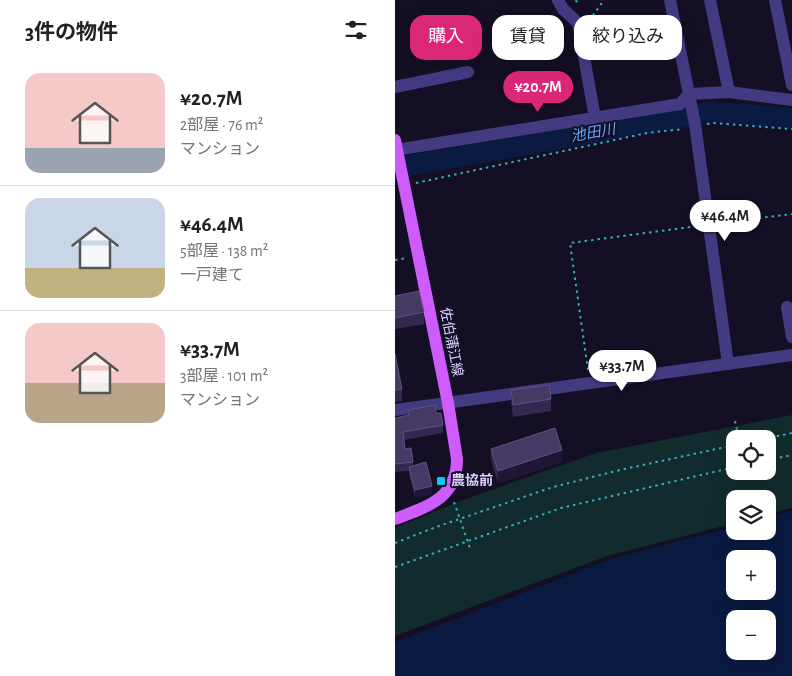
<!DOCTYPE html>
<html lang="ja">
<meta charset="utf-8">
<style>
:root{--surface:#fff;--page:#f6f6f6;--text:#202124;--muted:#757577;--line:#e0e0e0;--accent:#db2777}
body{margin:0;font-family:"Alegreya Sans","Noto Sans JP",sans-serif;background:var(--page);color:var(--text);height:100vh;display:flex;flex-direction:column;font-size:19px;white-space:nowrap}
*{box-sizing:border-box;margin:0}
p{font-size:16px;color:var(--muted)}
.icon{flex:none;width:28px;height:28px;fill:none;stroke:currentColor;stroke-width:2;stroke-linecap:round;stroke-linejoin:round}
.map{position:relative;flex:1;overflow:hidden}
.sheet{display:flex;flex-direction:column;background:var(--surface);width:395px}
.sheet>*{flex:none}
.hud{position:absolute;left:15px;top:15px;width:306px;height:45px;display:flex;gap:10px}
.buttons{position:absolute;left:331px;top:430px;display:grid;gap:10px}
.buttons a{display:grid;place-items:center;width:50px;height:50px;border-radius:10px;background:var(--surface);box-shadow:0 5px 20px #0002;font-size:25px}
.price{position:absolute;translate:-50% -42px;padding:0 11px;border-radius:18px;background:#fff;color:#222;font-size:16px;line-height:32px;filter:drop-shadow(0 1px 2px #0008)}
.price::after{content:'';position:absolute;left:50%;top:30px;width:15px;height:11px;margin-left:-8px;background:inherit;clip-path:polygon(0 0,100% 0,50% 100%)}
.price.selected{background:var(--accent);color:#fff}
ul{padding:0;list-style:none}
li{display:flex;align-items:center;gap:15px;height:125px;padding:0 25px}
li+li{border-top:1px solid var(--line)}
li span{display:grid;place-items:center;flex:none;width:140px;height:100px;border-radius:15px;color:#555}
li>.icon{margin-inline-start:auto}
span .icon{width:60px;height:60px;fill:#fffc;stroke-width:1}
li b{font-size:21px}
h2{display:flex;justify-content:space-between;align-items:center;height:60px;padding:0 25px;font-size:21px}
.pill{padding:0 18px;border-radius:15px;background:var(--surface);box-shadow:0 5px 20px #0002;font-size:18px;line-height:45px}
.pill.selected{background:var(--accent);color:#fff}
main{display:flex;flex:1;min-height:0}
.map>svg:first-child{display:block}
.green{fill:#122c2e;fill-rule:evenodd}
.water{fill:#0b1a41;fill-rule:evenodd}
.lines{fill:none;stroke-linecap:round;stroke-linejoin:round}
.river{stroke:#0b1a41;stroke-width:21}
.path{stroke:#31b0b4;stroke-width:2;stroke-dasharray:2.5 4;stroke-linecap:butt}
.minor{stroke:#433b82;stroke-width:12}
.major{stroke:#ce5bfc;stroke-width:12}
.wall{fill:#342851}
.shaded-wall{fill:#1f1637}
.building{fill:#463a64;stroke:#5d527c}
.poi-dot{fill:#04cbf8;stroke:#140f24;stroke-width:2}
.labels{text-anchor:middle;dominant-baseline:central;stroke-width:4;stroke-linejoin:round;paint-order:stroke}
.street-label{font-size:14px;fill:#dbd2fe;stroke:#140f24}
.poi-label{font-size:14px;font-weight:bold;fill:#dbd2fe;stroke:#140f24;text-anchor:start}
.water-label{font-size:15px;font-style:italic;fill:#62a8fc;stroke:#140f24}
</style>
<main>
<section class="sheet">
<h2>3件の物件<svg class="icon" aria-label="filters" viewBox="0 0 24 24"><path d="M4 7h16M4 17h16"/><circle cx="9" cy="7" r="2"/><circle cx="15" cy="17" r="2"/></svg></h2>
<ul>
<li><span style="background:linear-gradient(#f6c9c9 75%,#9aa5b1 0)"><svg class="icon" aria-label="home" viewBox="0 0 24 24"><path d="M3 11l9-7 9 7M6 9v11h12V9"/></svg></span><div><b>¥20.7M</b><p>2部屋 · 76 m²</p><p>マンション</p></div></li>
<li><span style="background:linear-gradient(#c9d6e8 70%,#c2b280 0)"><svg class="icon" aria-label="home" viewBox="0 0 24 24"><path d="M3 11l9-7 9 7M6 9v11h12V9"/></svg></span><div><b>¥46.4M</b><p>5部屋 · 138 m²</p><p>一戸建て</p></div></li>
<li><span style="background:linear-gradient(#f6c9c9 60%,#b9a48a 0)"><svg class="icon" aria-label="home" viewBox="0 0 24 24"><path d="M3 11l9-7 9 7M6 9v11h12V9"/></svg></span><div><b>¥33.7M</b><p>3部屋 · 101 m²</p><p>マンション</p></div></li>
</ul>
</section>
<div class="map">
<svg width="397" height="676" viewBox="0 0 397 676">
<rect width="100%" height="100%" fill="#140f24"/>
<!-- green -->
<path class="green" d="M397 415V508L373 514 372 499H340V523L212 556 0 636V528L68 500 201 453ZM340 439H372V471H340Z"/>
<!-- water -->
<path class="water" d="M397 511V676H0V642L214 560 340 526V531H372L373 517ZM340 559H372V591H340ZM340 619H372V651H340Z"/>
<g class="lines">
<!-- river -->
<polyline class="river" points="0,168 315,112 397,118"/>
<!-- path -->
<g class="path">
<polyline points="181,0 183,6"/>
<polyline points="194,21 209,0"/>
<polyline points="312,124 317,123 397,129"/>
<polyline points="21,183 252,133 288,129"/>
<polyline points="325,223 397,214"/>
<polyline points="0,260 12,258"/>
<polyline points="193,370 175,243 303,226"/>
<polyline points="340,421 344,439"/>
<polyline points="369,439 397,433"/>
<polyline points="372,460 397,455"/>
<polyline points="59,502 76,551"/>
<polyline points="0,543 41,527 158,487 225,470 340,445"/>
<polyline points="0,567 166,508 340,467"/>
</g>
<!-- minor -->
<g class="minor">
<polyline points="163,0 168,9 183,23 200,118"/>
<polyline points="275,0 300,124 333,364"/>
<polyline points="315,0 334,92"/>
<polyline points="380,0 397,85"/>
<polyline points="0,87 73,72"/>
<polyline points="0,150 285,104 294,94 334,92 397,100"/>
<polyline points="392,307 397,337"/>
<polyline points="0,410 397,355"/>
</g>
<!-- major -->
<path class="major" d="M0 140 53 403 62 459C62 499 31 507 0 519"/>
</g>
<!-- wall -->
<g class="wall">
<polygon points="0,296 29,312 29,324 0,329"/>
<polygon points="0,354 7,389 7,401 0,402"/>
<polygon points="116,390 156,399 156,411 118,417 116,402"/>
<polygon points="13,410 41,413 48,425 48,433 9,440 10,449 18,462 18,466 37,494 20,498 14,475 14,471 0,472 0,418 13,416"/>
<polygon points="96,449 167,462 103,483 96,460"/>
</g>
<!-- shaded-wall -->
<g class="shaded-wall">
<polygon points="167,450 167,462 103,483 103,471"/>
<polygon points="37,486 37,494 20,498 20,490"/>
</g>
<!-- building -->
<g class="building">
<polygon points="24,291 29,312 0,318 0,296"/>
<polygon points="0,354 7,389 0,390"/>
<polygon points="154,385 156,399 118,405 116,390"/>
<polygon points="40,405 41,413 46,413 48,425 8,432 10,449 16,448 18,462 0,464 0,418 14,415 13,410"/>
<polygon points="160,428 167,450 103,471 96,449"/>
<polygon points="31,462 37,486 20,490 14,467"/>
</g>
<!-- markers -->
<rect class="poi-dot" x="41" y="476" width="10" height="10" rx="2.5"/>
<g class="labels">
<!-- street labels -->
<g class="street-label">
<text transform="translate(56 342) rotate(79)">佐伯蒲江線</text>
</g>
<!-- poi labels -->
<g class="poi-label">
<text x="56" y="481">農協前</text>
</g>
<!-- water labels -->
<g class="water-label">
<text transform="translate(198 133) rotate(-10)">池田川</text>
</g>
</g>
</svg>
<div class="buttons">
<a><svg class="icon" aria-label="locate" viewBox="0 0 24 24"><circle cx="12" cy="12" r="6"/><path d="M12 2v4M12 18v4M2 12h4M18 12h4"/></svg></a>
<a><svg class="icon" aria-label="layers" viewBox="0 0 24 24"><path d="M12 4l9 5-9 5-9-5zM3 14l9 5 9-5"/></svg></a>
<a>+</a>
<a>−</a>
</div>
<b class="price selected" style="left:143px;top:113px">¥20.7M</b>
<b class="price" style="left:330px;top:242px">¥46.4M</b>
<b class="price" style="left:227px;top:392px">¥33.7M</b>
<div class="hud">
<a class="pill selected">購入</a>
<a class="pill">賃貸</a>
<a class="pill">絞り込み</a>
</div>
</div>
</main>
